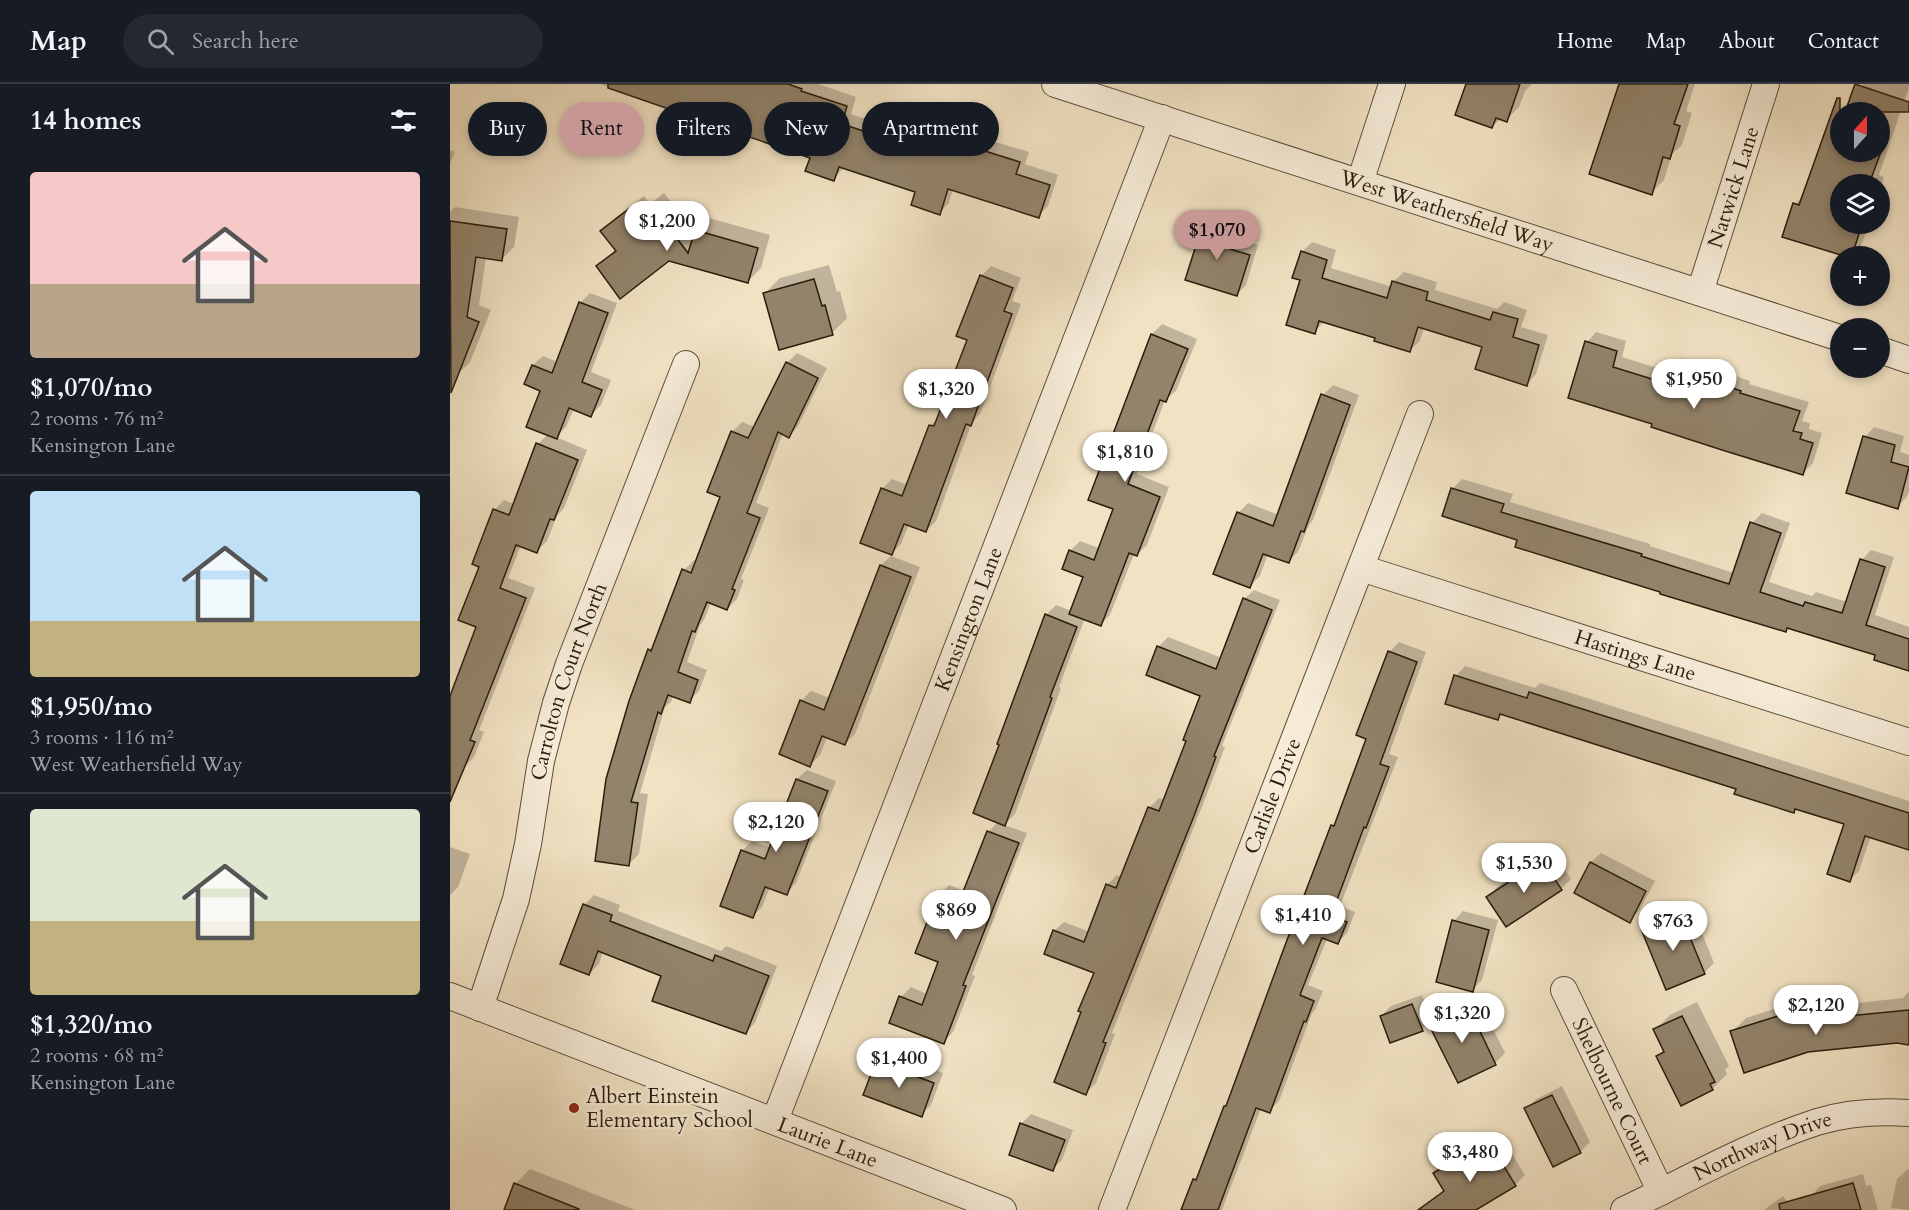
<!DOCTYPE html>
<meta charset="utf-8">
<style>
:root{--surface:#171b24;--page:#242831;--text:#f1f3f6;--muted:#9ea1a6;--line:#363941;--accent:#c59692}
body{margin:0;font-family:Cardo,serif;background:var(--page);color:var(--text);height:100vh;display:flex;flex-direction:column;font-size:22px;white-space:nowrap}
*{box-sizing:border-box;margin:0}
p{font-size:20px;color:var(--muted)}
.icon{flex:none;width:33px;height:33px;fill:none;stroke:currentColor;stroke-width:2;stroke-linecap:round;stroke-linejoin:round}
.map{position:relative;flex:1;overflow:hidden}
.sheet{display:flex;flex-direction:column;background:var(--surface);width:450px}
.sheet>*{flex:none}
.guide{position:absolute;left:18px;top:18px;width:570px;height:54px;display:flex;gap:12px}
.needle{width:39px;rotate:21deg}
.controls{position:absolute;left:1380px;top:18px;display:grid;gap:12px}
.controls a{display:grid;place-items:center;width:60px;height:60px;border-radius:50%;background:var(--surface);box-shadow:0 3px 9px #0003;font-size:30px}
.price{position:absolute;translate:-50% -51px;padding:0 14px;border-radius:21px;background:#fff;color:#222;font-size:20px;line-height:39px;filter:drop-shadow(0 2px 3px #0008)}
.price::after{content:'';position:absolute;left:50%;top:36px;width:18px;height:14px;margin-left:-9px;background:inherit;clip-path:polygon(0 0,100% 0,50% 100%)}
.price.current{background:var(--accent);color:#111}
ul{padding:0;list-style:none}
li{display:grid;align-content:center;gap:12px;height:318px;padding:0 30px}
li+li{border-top:2px solid var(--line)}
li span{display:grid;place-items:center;height:186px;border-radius:6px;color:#555}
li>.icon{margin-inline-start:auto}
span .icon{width:108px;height:108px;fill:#fffc;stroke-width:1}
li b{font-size:26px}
h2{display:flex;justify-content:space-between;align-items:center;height:72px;padding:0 30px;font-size:26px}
.chip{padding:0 21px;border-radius:27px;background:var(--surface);box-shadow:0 3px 9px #0003;font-size:21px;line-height:54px}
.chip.current{background:var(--accent);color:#111}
header{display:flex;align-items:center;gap:36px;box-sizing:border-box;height:84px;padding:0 30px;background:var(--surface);border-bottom:2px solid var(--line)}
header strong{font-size:28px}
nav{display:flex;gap:33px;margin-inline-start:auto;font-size:21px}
.search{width:420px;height:54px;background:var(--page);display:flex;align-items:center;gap:15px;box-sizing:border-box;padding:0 21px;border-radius:33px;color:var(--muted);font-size:22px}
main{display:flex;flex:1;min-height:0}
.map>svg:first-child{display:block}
.shadow{fill:#0003;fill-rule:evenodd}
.building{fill:#92836b;stroke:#2b1d0b;stroke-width:1.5}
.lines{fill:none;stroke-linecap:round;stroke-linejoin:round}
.minor-casing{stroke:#5c4e39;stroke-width:28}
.minor{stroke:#f6ecd8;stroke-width:26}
.poi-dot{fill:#8f2418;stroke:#f6ecd8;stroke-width:2}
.labels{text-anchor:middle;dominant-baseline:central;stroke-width:5;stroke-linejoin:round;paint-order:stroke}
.street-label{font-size:21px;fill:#2b1d0b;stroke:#f6ecd8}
.poi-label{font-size:21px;fill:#2b1d0b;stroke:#f6ecd8;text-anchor:start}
</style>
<header>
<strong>Map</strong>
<div class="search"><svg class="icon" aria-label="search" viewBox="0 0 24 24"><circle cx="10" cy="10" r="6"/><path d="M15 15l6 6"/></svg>Search here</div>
<nav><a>Home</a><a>Map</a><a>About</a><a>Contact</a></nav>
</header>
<main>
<section class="sheet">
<h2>14 homes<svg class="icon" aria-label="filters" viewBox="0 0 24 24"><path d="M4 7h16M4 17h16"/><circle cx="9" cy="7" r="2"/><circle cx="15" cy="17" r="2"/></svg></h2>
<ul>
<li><span style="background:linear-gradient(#f6c9c9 60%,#b9a48a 0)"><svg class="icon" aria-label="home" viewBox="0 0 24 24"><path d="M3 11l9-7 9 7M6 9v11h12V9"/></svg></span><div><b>$1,070/mo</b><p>2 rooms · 76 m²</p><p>Kensington Lane</p></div></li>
<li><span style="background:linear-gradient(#bfe0f5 70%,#c2b280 0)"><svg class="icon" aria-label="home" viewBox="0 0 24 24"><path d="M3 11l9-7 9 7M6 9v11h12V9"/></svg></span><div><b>$1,950/mo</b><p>3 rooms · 116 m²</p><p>West Weathersfield Way</p></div></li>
<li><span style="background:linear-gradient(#dfe7d0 60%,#c2b280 0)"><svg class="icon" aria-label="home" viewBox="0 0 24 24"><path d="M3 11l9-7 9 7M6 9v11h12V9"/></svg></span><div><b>$1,320/mo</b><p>2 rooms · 68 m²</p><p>Kensington Lane</p></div></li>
</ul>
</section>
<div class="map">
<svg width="1459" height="1126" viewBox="0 0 1459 1126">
<rect width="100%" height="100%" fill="#f1e2c3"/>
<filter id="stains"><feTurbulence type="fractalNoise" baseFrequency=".00333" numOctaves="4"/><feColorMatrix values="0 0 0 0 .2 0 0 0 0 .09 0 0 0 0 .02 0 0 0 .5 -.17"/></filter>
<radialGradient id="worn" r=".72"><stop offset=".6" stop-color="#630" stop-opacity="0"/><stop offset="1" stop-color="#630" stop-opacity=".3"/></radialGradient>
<!-- shadow -->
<g class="shadow">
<polygon points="150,0 368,0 406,13 401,30 492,60 494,54 504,45 579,68 575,80 608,91 598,122 588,132 503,105 499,119 489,129 467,107 394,83 384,95 362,73 264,38"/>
<polygon points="1017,0 1082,0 1075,7 1069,23 1056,36 1051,34 1042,43"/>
<polygon points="1174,0 1245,0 1236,27 1242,29 1232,61 1222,70 1214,96 1201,109"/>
<polygon points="1413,0 1459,0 1459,3 1429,91 1434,93 1430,106 1430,100 1390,100 1390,140 1419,140 1411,162 1401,172 1398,172 1334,152 1345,120 1355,110 1380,40 1390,29 1390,68 1430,68 1430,28 1398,28 1406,20"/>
<polygon points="0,66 5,68 0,79"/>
<polygon points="214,109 245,148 259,134 320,151 311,184 298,197 219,176 148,183 166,165 152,147 165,134 194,112 200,120"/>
<polygon points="5,123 69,133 64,163 51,176 36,173 29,221 41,226 20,278 7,291 0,288 0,128"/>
<polygon points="764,130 794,139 789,155 808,161 796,201 786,211 754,140"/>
<polygon points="862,158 886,166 881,184 942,203 944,197 954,188 987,198 985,206 1047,225 1054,218 1077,226 1071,243 1098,251 1086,290 1077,300 1034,262 974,243 970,257 960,266 927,253 874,238 864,248 852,195 852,168"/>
<polygon points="379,181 387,208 390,207 397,234 382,249 315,209 330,194"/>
<polygon points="541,182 571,194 562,217 571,220 530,330 522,338 486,437 476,447 459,440 451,460 441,470 432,405 442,395 458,401 481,341 489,333 519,255 531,192"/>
<polygon points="140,209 167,219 141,288 161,296 151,321 141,331 124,324 116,343 106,353 137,366 114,424 107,432 97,457 87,467 71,461 58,494 85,504 29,646 34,648 24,673 14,683 0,677 0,616 28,542 31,482 44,426 54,416 64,420 88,360 98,350 92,306 76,300 83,281 93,272 108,278 130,219"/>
<path d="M712 240 747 255 726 307 715 316 687 390 719 403 697 461 687 471 684 470 660 531 651 540 635 534 609 603 611 604 565 730 554 741 577 749 522 891 525 892 503 948 493 958 451 913 461 903 477 910 490 878 489 811 499 801 515 807 538 748 548 738 596 531 606 521 622 527 635 492 620 467 630 457 649 464 665 425 640 415 702 250ZM492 810 517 820 516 823 492 813Z"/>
<polygon points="1146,248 1176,257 1172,273 1220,288 1222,284 1232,274 1300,297 1299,300 1359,318 1352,337 1360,339 1359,345 1372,349 1363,379 1353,389 1204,339 1137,258"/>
<polygon points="347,269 377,284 348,342 339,352 333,349 306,419 319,424 291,495 294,496 287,515 277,525 261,519 254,536 250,541 237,578 257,586 249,607 239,617 223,611 221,618 215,623 190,709 198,710 189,770 179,780 147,775 199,566 205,561 234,486 244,476 247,478 272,412 282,348 292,338 305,343 337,279"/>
<polygon points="883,301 909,311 863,436 859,441 848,468 838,478 818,470 810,492 800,502 788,429 798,419 829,431 873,311"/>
<polygon points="1424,343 1454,352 1450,368 1459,371 1459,407 1457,413 1447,423 1415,353"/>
<polygon points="1012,395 1063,410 1060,418 1200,460 1200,462 1284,489 1302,439 1312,429 1340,439 1319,498 1362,512 1366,508 1397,518 1412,476 1421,466 1444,473 1425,531 1459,543 1459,585 1426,575 1427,570 1339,543 1335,546 1069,455 1002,405"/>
<polygon points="441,472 470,483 405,650 395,660 377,653 370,671 360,681 351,617 361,607 380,614 431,481"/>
<polygon points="804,506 830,516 772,662 775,663 753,720 662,949 665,950 646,999 636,1009 633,928 645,888 604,847 614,838 640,848 657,801 667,791 672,793 699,724 709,714 715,716 738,656 752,611 708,563 718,553 772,574 794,515"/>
<polygon points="949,558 976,568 939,670 948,673 890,822 905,828 897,849 887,859 877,855 858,901 873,907 865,926 862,929 829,1017 819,1027 811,1024 772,1126 732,1126 744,1096 750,1089 775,1023 778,1019 883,742 887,738 918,654 939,568"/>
<polygon points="1015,582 1085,604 1090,599 1459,717 1459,764 1421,752 1409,787 1400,796 1396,739 1347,724 1343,727 1287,704 1053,629 1048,635 1006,592"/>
<polygon points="357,686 386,697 346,799 336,809 320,803 312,823 303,832 292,767 302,757 321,764 347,695"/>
<polygon points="0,763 20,770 8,803 0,811"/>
<polygon points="1102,767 1121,795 1111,805 1038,813 1047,803"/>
<polygon points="1151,769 1205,797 1189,827 1179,837 1126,809 1141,778"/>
<polygon points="144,811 170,821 168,827 271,867 276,862 327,882 305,939 295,949 213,891 153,867 149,880 139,890 134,821"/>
<polygon points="1240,820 1264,879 1254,889 1193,845 1203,835"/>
<polygon points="1013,827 1048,836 1032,896 1022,906 1004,837"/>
<polygon points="1459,907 1459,959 1282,948 1296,934 1358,914 1361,924 1453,914"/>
<polygon points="972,911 982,937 990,929 1027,912 1055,969 1045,979 1008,997 980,938 972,945 931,932 941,922"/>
<polygon points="1247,918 1279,982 1275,986 1277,990 1262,1005 1231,1020 1208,972 1214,966 1205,946 1220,931"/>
<polygon points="437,968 493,989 481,1021 471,1031 427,978"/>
<polygon points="1112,1002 1140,1058 1130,1068 1076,1025 1086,1015"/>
<polygon points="581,1030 623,1046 612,1076 602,1086 571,1040"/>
<polygon points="1035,1055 1044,1070 1057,1062 1075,1091 1065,1101 1023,1126 967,1126 995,1106 985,1089 995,1079"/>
<polygon points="80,1085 185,1126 55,1126 65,1100"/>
<polygon points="1457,1086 1459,1086 1459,1126 1441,1124 1447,1095"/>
<polygon points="1413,1090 1416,1102 1421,1101 1428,1126 1365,1126 1361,1112 1370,1102"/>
<polygon points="1333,1112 1343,1126 1314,1126"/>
</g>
<!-- building -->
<g class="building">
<polygon points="158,0 338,0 352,5 351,7 397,22 392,40 487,71 493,54 570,78 566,90 600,101 589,134 498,105 490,131 461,121 465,108 389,83 384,97 355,87 360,74 158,4"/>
<polygon points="1016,0 1070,0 1057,38 1046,34 1042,44 1005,31"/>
<polygon points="1169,0 1238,0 1224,40 1230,42 1220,75 1213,73 1202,111 1139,90"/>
<polygon points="1405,0 1459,18 1459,28 1395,28"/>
<polygon points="1387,14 1390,14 1390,68 1431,68 1419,100 1390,100 1390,140 1412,140 1402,172 1394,172 1332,153 1343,119 1349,121"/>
<polygon points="201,120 238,169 245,146 308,164 298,199 219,177 170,215 146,182 166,167 150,147 180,124 186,131"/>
<polygon points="0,137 57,145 52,177 26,173 17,233 29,238 1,309"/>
<polygon points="753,139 785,149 780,165 800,171 787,212 735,196"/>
<polygon points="851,167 877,176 872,194 937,214 942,197 978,208 976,216 1040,236 1043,228 1068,235 1063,253 1089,261 1077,302 1025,285 1032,263 968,243 960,268 924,257 925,254 869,237 865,250 836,241 850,196 842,194"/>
<polygon points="530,191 563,204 554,227 562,230 521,342 516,340 476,448 454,440 442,471 410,459 431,404 452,412 479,341 484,342 517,256 506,252"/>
<polygon points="364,195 372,222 375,221 383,251 329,266 313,209"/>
<polygon points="129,218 158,229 132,298 152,306 141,333 119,324 107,355 76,343 90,307 74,300 82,281 102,289"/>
<polygon points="701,250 738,265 716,318 710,316 678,400 710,413 687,472 679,469 651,542 619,530 633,493 612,485 619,466 644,476 663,425 638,416"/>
<polygon points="1135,257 1167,267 1163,283 1215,299 1221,283 1291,307 1290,309 1350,327 1343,347 1352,349 1350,355 1363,359 1353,391 1272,366 1201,343 1202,340 1118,314"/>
<polygon points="336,278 368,294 339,354 328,348 297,429 310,434 282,505 285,506 277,526 257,518 245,548 242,547 228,588 248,596 240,619 218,611 211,630 208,628 181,718 188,719 179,782 145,777 156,695 179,617 198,565 201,567 232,485 241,489 270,413 257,408 281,347 298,354"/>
<polygon points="871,310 900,321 854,448 851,447 839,479 813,470 800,504 763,490 787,428 823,442"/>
<polygon points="1413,352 1445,361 1441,378 1459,383 1448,425 1396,409"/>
<polygon points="86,359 128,376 104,436 100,435 87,469 66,461 50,504 76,514 20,656 25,658 0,718 0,612 26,543 8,536 29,483 22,480 43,425 59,431"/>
<polygon points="1001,404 1054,420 1051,428 1192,470 1191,472 1279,500 1300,438 1331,449 1310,508 1353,522 1355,518 1392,529 1410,475 1435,483 1416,541 1459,555 1459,587 1424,576 1425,571 1337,544 1336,548 1263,526 1210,510 1210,508 1065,463 1067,456 992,432"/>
<polygon points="430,481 461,493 395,661 372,652 360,683 329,670 350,616 374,626"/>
<polygon points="793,514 822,526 764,672 766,673 744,732 653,958 656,959 636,1011 604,998 631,928 628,927 644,889 594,870 603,846 634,858 656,800 666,804 698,723 709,727 736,657 733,656 750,612 696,591 707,562 766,585"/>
<polygon points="595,530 627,543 600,613 602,614 555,742 523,729 549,661 547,660"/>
<polygon points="938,567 967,578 930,680 939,683 916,744 914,743 881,832 897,838 888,860 872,854 850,911 864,917 856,938 854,937 820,1029 806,1024 768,1126 731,1126 743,1095 746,1096 774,1022 776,1022 834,864 881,741 884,742 916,655 906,651"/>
<polygon points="1004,591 1077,614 1079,608 1459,729 1459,766 1415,752 1400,798 1377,790 1394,740 1345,725 1344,729 1284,710 1286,705 1050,630 1048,636 995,620"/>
<polygon points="346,695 378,707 337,811 315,803 303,834 270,822 291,766 315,775"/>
<polygon points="537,747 569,759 513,901 516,902 494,960 439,939 449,912 472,921 488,878 465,869 488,810 509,818"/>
<polygon points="1092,776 1112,806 1056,843 1036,813"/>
<polygon points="1140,778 1196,807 1180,839 1124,809"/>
<polygon points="133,820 162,831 160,837 263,877 265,871 319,892 296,950 202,917 211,892 148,867 139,891 110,880"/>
<polygon points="1230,829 1255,890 1216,906 1191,845"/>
<polygon points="1002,836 1039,846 1023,908 986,898"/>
<polygon points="962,920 973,947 940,959 930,932"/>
<polygon points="1017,920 1046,981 1008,999 978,939"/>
<polygon points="1459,926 1459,961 1447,959 1358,968 1294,989 1280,947 1344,927 1347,937"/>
<polygon points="1232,932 1265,998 1260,1000 1263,1006 1231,1022 1206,972 1214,968 1203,945"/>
<polygon points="426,977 484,999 472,1033 413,1011"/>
<polygon points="1102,1011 1131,1069 1103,1083 1074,1024"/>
<polygon points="570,1039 615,1056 603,1087 559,1071"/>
<polygon points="1025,1064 1034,1079 1047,1071 1066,1102 1026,1126 968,1126 994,1107 983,1089"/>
<polygon points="64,1099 129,1125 129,1126 54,1126"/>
<polygon points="1403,1099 1411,1126 1330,1126 1329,1120"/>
</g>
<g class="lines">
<!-- minor casing -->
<g class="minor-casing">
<g id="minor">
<path id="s1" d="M605 0 1390 254"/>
<polyline points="910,98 942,0"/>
<path id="s2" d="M1250 208 1316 0"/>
<polyline points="1430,266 1459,276"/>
<path id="s3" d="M911 484 1459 658"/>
<path id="s4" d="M1114 906 1211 1108"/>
<path id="s5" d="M0 912 553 1126"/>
<path id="s6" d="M30 924 66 815 78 760 91 677 106 619 119 580 236 280"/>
<path id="s7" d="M325 1036 712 34"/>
<path id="s8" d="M662 1126 970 330"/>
<path id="s9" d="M1174 1126C1237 1096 1300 1060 1367 1038 1396 1029 1429 1027 1459 1029"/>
</g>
</g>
<!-- minor -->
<use href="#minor" class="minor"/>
</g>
<!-- markers -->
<circle class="poi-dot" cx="124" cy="1024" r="6"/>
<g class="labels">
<!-- street labels -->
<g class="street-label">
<text stroke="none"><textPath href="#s2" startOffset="110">Natwick Lane</textPath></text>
<text stroke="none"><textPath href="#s1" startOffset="412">West Weathersfield Way</textPath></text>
<text stroke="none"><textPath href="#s7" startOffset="537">Kensington Lane</textPath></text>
<text stroke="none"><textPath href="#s3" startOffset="288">Hastings Lane</textPath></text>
<text stroke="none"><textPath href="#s6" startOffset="339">Carrolton Court North</textPath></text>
<text stroke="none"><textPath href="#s8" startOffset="444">Carlisle Drive</textPath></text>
<text stroke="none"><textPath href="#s4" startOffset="112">Shelbourne Court</textPath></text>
<text stroke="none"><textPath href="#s5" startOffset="405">Laurie Lane</textPath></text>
<text stroke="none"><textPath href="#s9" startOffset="153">Northway Drive</textPath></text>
</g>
<!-- poi labels -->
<g class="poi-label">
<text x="136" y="1012">Albert Einstein<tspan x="136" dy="24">Elementary School</tspan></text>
</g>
</g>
<rect width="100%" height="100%" filter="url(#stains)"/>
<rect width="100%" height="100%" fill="url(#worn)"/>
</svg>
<div class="controls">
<a><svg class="needle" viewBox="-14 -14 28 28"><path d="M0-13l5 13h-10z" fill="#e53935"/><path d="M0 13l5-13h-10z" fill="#9ea1a6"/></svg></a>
<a><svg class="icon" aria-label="layers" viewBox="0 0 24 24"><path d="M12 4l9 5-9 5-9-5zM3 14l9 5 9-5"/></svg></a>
<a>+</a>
<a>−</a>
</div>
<b class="price" style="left:217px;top:168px">$1,200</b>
<b class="price current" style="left:767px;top:177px">$1,070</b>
<b class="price" style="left:1244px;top:326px">$1,950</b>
<b class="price" style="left:496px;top:336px">$1,320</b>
<b class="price" style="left:675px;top:399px">$1,810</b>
<b class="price" style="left:326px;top:769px">$2,120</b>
<b class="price" style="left:1074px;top:810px">$1,530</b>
<b class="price" style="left:506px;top:857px">$869</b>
<b class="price" style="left:853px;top:862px">$1,410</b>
<b class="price" style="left:1223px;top:868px">$763</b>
<b class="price" style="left:1366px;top:952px">$2,120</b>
<b class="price" style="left:1012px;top:960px">$1,320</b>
<b class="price" style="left:449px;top:1005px">$1,400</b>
<b class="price" style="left:1020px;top:1099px">$3,480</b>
<div class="guide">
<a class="chip">Buy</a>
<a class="chip current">Rent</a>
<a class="chip">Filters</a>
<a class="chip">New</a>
<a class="chip">Apartment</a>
</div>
</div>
</main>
